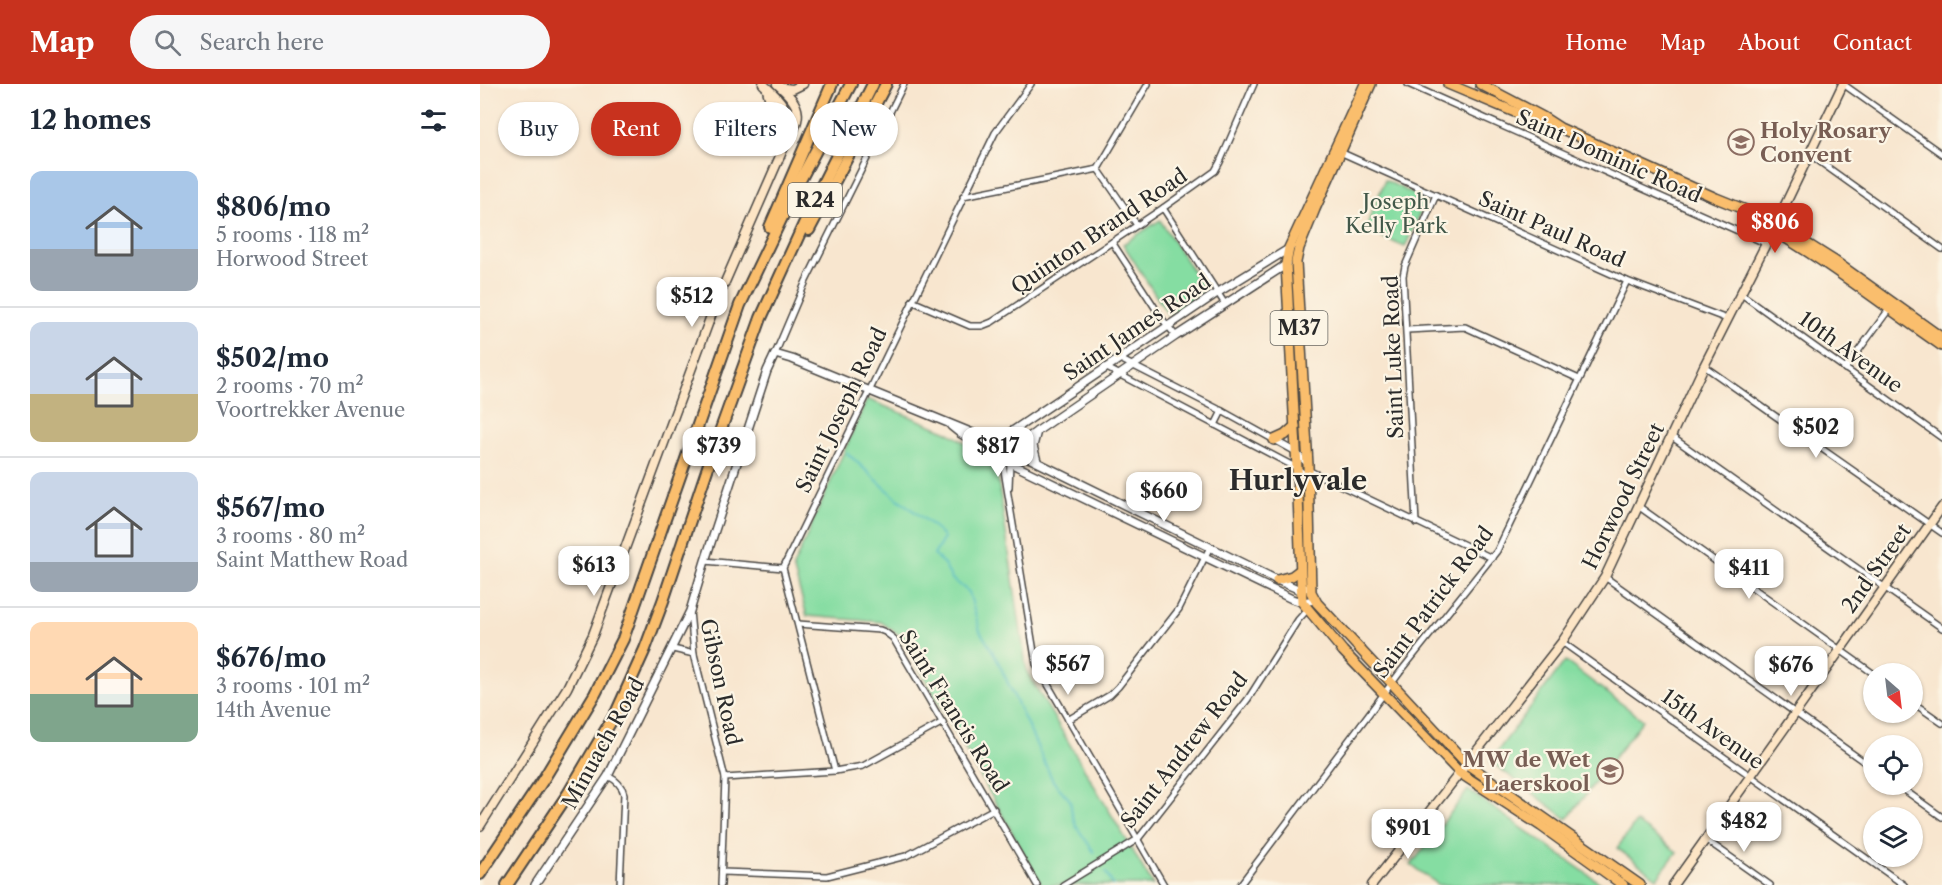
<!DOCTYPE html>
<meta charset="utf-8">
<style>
:root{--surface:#fff;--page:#f6f6f7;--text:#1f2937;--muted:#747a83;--line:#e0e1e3;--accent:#c8321e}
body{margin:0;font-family:"Libre Caslon Text",serif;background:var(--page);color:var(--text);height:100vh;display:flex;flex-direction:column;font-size:22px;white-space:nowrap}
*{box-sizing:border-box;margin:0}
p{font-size:20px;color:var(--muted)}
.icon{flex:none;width:33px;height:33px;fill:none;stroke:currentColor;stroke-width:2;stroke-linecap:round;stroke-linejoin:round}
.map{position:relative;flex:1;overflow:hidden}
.details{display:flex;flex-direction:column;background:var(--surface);width:480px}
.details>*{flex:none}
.guide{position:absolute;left:18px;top:18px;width:570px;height:54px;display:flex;gap:12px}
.needle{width:39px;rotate:152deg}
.buttons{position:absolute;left:1383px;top:579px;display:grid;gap:12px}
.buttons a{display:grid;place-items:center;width:60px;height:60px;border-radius:50%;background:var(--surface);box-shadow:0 2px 4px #0004;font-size:30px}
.price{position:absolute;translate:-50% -51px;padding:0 14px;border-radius:12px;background:#fff;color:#222;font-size:20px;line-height:39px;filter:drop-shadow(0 2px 3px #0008)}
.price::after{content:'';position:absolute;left:50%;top:36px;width:18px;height:14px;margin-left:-9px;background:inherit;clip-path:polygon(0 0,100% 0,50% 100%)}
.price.selected{background:var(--accent);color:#fff}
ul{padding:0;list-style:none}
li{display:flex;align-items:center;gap:18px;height:150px;padding:0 30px}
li+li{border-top:2px solid var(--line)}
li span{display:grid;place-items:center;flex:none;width:168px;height:120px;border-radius:12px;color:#555}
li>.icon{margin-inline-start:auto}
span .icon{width:72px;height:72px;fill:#fffc;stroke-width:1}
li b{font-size:26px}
h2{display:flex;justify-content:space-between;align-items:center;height:72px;padding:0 30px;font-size:26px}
.pill{padding:0 21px;border-radius:27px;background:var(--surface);box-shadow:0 2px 4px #0004;font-size:21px;line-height:54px}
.pill.selected{background:var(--accent);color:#fff}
header{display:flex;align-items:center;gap:36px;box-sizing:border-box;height:84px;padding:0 30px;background:var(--accent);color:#fff}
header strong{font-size:28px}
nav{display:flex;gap:33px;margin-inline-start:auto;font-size:21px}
.search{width:420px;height:54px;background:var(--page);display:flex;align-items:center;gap:15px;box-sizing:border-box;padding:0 21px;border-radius:33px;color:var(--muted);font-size:22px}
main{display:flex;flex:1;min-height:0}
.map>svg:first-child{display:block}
.green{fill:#85dda2;stroke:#588466;stroke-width:1.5}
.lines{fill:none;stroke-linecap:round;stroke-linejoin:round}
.stream{stroke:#49b8c1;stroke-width:2}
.minor-casing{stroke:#4a4744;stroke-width:8}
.tertiary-casing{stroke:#4a4744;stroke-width:10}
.secondary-casing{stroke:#4a4744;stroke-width:11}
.primary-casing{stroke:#4a4744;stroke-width:12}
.motorway-casing{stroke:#4a4744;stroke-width:14}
.minor{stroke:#fff;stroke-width:5}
.tertiary{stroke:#fff;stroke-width:7}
.secondary{stroke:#fde5c5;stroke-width:8}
.primary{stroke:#fabe6d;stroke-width:9}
.motorway{stroke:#fabe6d;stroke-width:10}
.labels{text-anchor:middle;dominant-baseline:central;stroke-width:4.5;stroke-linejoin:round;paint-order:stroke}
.shield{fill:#fcf5e5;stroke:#6a6863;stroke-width:1.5}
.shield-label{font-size:20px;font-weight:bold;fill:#2b2b2b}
.education-label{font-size:21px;font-weight:bold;fill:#785e54;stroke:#fcf5e5;text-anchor:start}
.street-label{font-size:21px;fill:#2b2b2b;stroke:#fcf5e5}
.park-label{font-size:21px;fill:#425849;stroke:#fcf5e5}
.district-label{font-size:27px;font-weight:bold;fill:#2b2b2b;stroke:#fcf5e5}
</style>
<header>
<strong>Map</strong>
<div class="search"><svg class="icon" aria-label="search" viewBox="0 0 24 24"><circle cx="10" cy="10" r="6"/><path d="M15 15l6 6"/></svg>Search here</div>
<nav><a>Home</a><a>Map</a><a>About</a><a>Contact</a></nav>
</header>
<main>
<section class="details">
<h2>12 homes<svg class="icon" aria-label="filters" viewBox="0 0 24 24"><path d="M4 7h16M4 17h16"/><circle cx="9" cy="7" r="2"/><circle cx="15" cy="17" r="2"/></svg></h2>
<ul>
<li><span style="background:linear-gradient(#a9c7e8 65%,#9aa5b1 0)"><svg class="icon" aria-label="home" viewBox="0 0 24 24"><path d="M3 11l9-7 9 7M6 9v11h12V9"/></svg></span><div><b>$806/mo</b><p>5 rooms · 118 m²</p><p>Horwood Street</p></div></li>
<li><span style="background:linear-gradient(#c9d6e8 60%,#c2b280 0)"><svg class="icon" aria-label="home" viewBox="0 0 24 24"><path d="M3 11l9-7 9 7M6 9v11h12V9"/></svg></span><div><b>$502/mo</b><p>2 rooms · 70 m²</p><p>Voortrekker Avenue</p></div></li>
<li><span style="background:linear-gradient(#c9d6e8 75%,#9aa5b1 0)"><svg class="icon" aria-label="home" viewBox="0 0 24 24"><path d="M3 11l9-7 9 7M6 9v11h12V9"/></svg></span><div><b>$567/mo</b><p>3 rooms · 80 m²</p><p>Saint Matthew Road</p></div></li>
<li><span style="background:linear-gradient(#ffd9b3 60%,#7fa58c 0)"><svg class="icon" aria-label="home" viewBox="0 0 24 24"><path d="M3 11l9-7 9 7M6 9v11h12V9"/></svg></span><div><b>$676/mo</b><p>3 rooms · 101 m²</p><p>14th Avenue</p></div></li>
</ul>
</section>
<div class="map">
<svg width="1462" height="801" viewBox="0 0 1462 801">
<rect width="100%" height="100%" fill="#fcf5e5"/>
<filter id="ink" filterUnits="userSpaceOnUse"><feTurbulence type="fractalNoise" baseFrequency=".0167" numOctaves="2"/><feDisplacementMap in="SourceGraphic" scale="12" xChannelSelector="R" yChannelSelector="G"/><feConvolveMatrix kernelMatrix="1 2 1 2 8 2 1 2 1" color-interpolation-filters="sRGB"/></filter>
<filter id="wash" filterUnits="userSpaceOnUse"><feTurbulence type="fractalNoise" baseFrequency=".008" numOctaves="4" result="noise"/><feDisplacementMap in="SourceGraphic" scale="24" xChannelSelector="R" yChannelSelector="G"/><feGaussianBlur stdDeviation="1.35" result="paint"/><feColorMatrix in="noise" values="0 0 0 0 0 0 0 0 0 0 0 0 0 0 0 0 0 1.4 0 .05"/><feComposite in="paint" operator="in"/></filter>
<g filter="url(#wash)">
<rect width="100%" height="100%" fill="#f8e6cf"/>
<!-- green -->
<g class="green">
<polygon points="905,96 946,116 925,163 885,146"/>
<polygon points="680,136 725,206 688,231 643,160"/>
<polygon points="387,315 468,348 495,365 517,389 547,588 673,801 562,801 421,552 401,538 327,532 313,483"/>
<polygon points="1085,577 1163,636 1087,735 1010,677"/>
<polygon points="988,706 1123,801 959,801 931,781"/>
<polygon points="1156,738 1197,768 1177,794 1137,764"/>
</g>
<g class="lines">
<!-- stream -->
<g class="stream">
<polyline points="367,369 413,411 453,442 464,454 454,471 463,479 472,495 489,508 500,547 516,573 573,697 590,716 592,730 596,742 614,768"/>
<polyline points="626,789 633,801"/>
</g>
</g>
</g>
<g filter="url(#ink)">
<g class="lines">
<!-- minor casing -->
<g class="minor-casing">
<g id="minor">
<polyline points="928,0 1285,159"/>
<polyline points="1363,0 1462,70"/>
<polyline points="860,68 1147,197 1247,235"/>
<polyline points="1329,70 1462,165"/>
<polyline points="618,85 657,141"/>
<polyline points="483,112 618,85 668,0"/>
<polyline points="683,124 745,220"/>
<polyline points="632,158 683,236 696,252"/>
<polyline points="1260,209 1462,354"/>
<polyline points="432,217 490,242 502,242 512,238 683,124 735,87 740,78 774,0"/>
<polyline points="927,246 985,243 1099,295"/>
<polyline points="295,270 326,197 424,0"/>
<polyline points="638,274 742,327 816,368 827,380"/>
<polyline points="1224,282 1462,449"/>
<polyline points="625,283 817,384 828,393"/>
<polyline points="1365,285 1410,224"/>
<polyline points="735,341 742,327"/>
<polyline points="1192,353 1462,544"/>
<polyline points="522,374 556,580 684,801"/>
<polyline points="828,386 1012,474"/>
<polyline points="529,403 530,379"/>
<polyline points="1158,422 1394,590"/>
<polyline points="936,439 923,192 925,182 956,111"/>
<polyline points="225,477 303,484"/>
<polyline points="1125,493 1394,685"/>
<polyline points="210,527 214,570 245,694 241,801"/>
<polyline points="318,540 400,546 405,548 413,554 557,801"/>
<polyline points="1082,558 1424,801"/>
<polyline points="193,565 214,570"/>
<polyline points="1432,618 1462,639"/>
<polyline points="588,636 630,611 638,603 699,525 730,463"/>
<polyline points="355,687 303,484 515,49 551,0"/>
<path d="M128 692C136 696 142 701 144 710L140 801"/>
<polyline points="245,694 355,687 383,682 463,638"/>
<polyline points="1416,700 1462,733"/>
<polyline points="1225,755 1290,801"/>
<polyline points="242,788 347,792 426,772 514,725"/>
<polyline points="583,801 658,755 768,615 818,536 827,526"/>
<polyline points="760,801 921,587 1017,467 1147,197"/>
</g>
</g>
<!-- tertiary casing -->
<g class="tertiary-casing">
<g id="tertiary">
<polyline points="471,342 481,350 530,379 812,515 822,518 835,516"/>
<polyline points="557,347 553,362 557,377"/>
<polyline points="533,366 537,361 696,252 807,180"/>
<polyline points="522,374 522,361 528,350 737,209 810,164"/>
<polyline points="55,801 128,692 210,527 225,477 287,287 295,270 312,275 522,361 797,496 820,506 825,504"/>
</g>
</g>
<!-- secondary casing -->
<g class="secondary-casing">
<g id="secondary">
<path d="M283 0C308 23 309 25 304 59"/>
<polyline points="304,4 313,5 323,0"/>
<polyline points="283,30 290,17 287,6"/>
<polyline points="284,30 296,32 306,47"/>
<path d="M0 742 87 604 113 551 235 221 304 63C322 34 325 24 297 0"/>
<polyline points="892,801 1082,558 1125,493 1224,282 1293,146 1363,0"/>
<polyline points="1193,801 1462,423"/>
</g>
</g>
<!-- primary casing -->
<g class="primary-casing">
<g id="primary">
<polyline points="885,0 809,164 806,180 817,384 822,518 863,567 980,689 1061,742 1143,801"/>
<polyline points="891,0 835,125 819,164 816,178 828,381 831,508 837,519 987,680 1160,801"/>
<polyline points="968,0 1061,39 1072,42"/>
<polyline points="1000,0 1063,33 1080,44 1236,114 1288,135 1353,176 1462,254"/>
<path d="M1267 132C1336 168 1398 218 1462 262"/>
<polyline points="794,356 805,351 815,342"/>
<polyline points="797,496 812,492 820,486"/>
</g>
</g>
<!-- motorway casing -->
<g class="motorway-casing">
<g id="motorway">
<polyline points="290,143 352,0"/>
<polyline points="329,146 406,0"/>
<polyline points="0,790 63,696 115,610 143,555 260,221 316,104 371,0"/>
<polyline points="27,801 88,710 137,627 165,565 183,517 237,356 281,234 339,107 393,0"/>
</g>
</g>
<!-- minor -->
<use href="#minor" class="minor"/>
<!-- tertiary -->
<use href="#tertiary" class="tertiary"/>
<!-- secondary -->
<use href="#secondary" class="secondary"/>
<!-- primary -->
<use href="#primary" class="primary"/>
<!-- motorway -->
<use href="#motorway" class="motorway"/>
</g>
</g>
<!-- icons -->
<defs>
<g id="school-ring" transform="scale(1.35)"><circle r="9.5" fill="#fcf5e5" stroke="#8d6e63" stroke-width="1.5"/><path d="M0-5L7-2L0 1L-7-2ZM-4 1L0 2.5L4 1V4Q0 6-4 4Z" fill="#8d6e63"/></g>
</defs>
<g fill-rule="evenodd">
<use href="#school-ring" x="1261" y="58"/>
<use href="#school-ring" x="1130" y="687"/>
</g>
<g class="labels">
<!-- shield labels -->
<g class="shield">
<rect x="308" y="99" width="54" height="34" rx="4.5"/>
<rect x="790.5" y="227" width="57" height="34" rx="4.5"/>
</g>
<g class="shield-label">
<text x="335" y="116">R24</text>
<text x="819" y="244">M37</text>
</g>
<!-- education labels -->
<g class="education-label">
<text x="1280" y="46">Holy Rosary<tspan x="1280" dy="24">Convent</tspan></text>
<text x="1110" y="675" text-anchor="end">MW de Wet<tspan x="1110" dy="24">Laerskool</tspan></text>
</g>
<!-- street labels -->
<g class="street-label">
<text transform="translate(1129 72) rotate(24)">Saint Dominic Road</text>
<text transform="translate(1072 145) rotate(24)">Saint Paul Road</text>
<text transform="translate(619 147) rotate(-34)">Quinton Brand Road</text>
<text transform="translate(657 243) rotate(-34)">Saint James Road</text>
<text transform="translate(1371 268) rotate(36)">10th Avenue</text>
<text transform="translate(913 273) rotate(-92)">Saint Luke Road</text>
<text transform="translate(361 326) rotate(-64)">Saint Joseph Road</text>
<text transform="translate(1143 412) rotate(-64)">Horwood Street</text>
<text transform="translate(1396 484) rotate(-55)">2nd Street</text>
<text transform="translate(953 518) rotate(-53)">Saint Patrick Road</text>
<text transform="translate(241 598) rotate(78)">Gibson Road</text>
<text transform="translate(474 627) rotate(58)">Saint Francis Road</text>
<text transform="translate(1233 645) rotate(36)">15th Avenue</text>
<text transform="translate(123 659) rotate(-61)">Minuach Road</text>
<text transform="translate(704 666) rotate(-52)">Saint Andrew Road</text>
</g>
<!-- park labels -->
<g class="park-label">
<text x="916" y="117">Joseph<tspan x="916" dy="24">Kelly Park</tspan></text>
</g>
<!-- district labels -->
<g class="district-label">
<text x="818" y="396">Hurlyvale</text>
</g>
</g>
</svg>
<div class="buttons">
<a><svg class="needle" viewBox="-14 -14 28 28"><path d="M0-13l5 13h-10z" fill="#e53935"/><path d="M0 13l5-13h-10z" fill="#747a83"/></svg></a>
<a><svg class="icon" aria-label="locate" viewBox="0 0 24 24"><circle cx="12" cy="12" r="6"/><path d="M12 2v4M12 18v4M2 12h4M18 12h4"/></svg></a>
<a><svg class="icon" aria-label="layers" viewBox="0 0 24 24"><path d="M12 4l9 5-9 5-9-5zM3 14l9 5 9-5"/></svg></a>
</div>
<b class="price selected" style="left:1295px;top:170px">$806</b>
<b class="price" style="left:212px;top:244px">$512</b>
<b class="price" style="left:1336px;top:375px">$502</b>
<b class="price" style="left:239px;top:394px">$739</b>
<b class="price" style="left:518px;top:394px">$817</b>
<b class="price" style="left:684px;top:439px">$660</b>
<b class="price" style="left:114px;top:513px">$613</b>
<b class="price" style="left:1269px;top:516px">$411</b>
<b class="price" style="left:588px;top:612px">$567</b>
<b class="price" style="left:1311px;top:613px">$676</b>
<b class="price" style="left:1264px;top:769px">$482</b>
<b class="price" style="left:928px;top:776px">$901</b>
<div class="guide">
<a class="pill">Buy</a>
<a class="pill selected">Rent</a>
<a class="pill">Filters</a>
<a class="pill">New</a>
</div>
</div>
</main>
